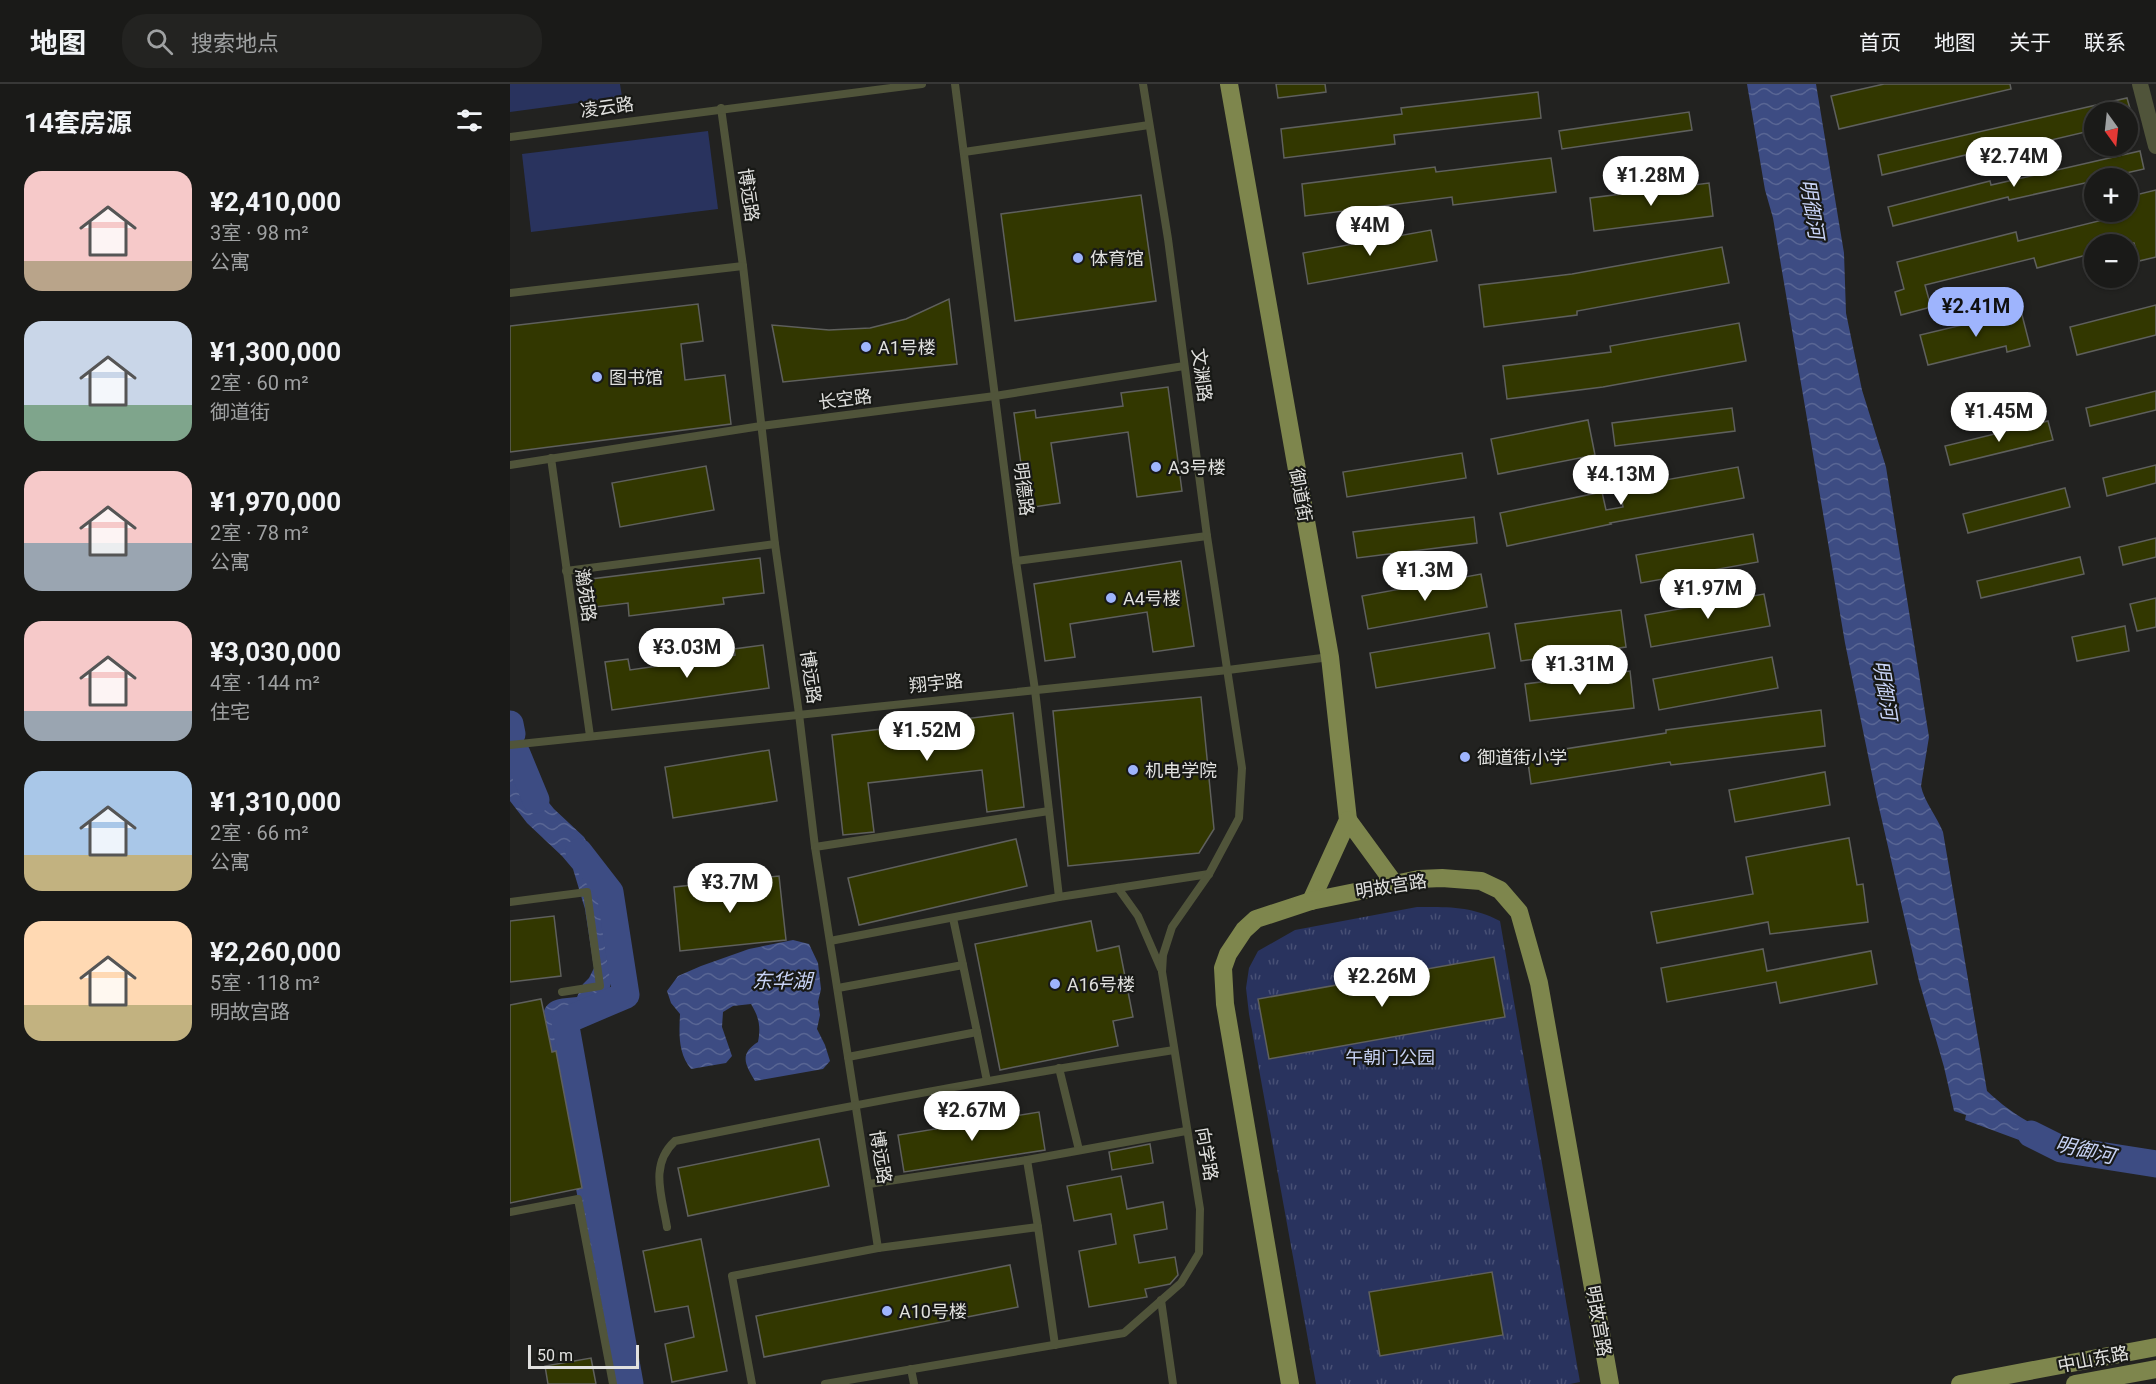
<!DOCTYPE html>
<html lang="zh">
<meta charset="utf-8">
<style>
:root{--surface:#1a1a18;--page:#232321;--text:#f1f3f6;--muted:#9fa1a2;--line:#383837;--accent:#9eb4fd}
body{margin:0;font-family:Roboto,"Noto Sans SC",sans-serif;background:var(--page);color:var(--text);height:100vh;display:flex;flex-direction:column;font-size:22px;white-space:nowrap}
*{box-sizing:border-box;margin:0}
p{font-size:20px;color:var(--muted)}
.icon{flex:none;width:33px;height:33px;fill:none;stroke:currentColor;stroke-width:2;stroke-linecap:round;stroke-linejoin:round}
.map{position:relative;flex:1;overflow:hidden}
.sheet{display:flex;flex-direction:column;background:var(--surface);width:510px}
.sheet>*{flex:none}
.needle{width:39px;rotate:165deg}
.tools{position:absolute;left:1574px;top:18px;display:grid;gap:12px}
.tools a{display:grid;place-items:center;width:54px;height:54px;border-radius:50%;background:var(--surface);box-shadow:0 2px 4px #0004,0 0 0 2px var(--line);font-size:30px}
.scale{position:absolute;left:18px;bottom:15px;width:111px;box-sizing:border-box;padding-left:6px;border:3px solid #e1e1df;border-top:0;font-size:16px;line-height:21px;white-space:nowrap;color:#e1e1df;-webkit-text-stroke:4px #181916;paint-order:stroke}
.price{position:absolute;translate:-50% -51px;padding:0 14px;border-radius:21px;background:#fff;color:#222;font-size:20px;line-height:39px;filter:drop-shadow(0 2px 3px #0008)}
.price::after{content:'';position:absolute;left:50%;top:36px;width:18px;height:14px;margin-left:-9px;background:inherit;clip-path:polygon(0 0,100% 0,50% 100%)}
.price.active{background:var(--accent);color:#111}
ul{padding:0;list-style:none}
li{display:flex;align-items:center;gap:18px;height:150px;padding:0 24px}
li span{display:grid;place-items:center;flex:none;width:168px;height:120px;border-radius:18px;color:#555}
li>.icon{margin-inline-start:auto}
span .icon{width:72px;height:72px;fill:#fffc;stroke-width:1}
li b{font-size:26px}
h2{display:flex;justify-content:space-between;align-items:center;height:72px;padding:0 24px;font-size:26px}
header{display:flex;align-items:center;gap:36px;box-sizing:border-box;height:84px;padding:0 30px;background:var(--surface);border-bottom:2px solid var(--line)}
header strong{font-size:28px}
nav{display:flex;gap:33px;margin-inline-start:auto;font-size:21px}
.search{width:420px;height:54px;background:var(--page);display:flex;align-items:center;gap:15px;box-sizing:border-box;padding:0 21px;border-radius:24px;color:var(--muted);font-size:22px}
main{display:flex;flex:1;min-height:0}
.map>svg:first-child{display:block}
.grass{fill:url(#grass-tufts)}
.pitch{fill:#29335e}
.water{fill:url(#water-waves)}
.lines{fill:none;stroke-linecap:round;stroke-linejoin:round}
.river{stroke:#3d4c83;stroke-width:27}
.building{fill:#323700;stroke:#5f605d;stroke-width:1.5}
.lane{stroke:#50543a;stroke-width:8}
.street{stroke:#50543a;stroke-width:16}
.primary{stroke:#7e864d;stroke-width:18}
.poi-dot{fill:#9eb4fd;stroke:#181916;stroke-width:2}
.labels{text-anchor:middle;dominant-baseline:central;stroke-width:4.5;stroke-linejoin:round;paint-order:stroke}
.street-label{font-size:18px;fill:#e1e1df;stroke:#181916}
.poi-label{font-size:18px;fill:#e1e1df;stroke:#181916;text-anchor:start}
.park-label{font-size:18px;fill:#c7d2f4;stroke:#181916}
.water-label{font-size:20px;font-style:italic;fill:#c8d3f6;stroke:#181916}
</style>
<header>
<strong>地图</strong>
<div class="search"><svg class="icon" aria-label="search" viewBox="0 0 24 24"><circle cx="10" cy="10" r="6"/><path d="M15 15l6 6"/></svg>搜索地点</div>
<nav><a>首页</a><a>地图</a><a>关于</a><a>联系</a></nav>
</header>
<main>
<section class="sheet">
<h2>14套房源<svg class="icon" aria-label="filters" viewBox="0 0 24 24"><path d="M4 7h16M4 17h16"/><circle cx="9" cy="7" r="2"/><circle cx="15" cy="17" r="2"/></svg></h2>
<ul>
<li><span style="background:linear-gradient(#f6c9c9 75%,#b9a48a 0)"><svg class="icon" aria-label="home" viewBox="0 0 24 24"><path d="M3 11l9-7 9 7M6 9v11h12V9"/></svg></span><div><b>¥2,410,000</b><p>3室 · 98 m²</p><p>公寓</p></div></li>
<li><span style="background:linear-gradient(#c9d6e8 70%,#7fa58c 0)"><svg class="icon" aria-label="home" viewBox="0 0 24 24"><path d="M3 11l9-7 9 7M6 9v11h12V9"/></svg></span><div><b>¥1,300,000</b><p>2室 · 60 m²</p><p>御道街</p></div></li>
<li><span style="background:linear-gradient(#f6c9c9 60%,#9aa5b1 0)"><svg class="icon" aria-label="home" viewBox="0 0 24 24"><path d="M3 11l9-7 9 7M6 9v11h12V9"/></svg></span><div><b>¥1,970,000</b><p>2室 · 78 m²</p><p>公寓</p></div></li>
<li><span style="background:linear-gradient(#f6c9c9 75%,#9aa5b1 0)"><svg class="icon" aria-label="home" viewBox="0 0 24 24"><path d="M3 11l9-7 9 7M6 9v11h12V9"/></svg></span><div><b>¥3,030,000</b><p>4室 · 144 m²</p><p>住宅</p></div></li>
<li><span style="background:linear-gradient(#a9c7e8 70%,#c2b280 0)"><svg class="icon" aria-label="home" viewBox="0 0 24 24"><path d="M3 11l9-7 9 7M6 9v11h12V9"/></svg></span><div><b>¥1,310,000</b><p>2室 · 66 m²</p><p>公寓</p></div></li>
<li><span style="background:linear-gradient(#ffd9b3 70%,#c2b280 0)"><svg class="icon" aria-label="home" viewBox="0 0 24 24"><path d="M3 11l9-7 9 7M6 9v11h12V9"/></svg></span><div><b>¥2,260,000</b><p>5室 · 118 m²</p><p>明故宫路</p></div></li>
</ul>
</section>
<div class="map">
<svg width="1646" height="1300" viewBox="0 0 1646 1300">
<defs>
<pattern id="grass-tufts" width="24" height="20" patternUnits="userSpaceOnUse" patternTransform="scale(1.5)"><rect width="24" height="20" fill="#29335e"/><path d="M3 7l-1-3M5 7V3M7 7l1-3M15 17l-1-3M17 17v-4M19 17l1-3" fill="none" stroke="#485075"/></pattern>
<pattern id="water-waves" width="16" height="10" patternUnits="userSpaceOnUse" patternTransform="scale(1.5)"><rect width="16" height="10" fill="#3d4c83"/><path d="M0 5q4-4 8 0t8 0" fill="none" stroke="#596694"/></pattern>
</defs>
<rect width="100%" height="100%" fill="#222220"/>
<!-- grass -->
<path class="grass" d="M907 823C939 823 961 822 990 837L1070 1298 1060 1300H806L739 930 736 904 739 884 748 867 785 846Z"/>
<!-- pitch -->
<g class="pitch">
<polygon points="0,0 110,0 112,13 0,28"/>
<polygon points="198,47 208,125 21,148 12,70"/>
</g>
<!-- water -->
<g class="water">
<path d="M1237 0H1306L1334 169 1336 229 1352 306 1376 383 1419 653 1411 702C1414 717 1427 733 1433 748L1477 1007C1499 1028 1529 1047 1559 1055L1550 1071 1455 1036 1456 1031 1444 1027 1434 983 1409 897 1367 715 1335 559 1263 134 1255 106Z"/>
<path d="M0 661 22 698 44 725 74 753 85 773 99 824 106 884 98 909 57 938 82 1101 121 1300H104L85 1210 34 927C39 913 54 915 67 913L73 900 79 894 84 884 75 825 63 785 52 772 17 739 0 717Z"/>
<path d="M283 856 299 860 308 879 311 905 308 918 310 931 307 945 315 961 320 977 313 985 245 997C235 980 229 970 248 958 251 943 249 933 241 920L223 922 213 928 212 943 222 972 216 979 181 985C168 969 169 950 170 930L161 919 157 907 168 892 191 882 239 865Z"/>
</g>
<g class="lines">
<!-- river -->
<g class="river">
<polyline points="0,640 2,650"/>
<polyline points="7,670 26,716"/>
<polyline points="69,768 100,808 116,911 55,937 120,1300"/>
<polyline points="1521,1050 1551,1065 1646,1080"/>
</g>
</g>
<!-- building -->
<g class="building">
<polygon points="766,0 815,0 816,8 768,14"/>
<polygon points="1374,0 1500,0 1501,5 1329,45 1321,12"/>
<polygon points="1028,8 1031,34 884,51 885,60 774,74 771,45 892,30 891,24"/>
<polygon points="1617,14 1621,28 1584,28 1584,46 1516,62 1514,57 1372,91 1368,71"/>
<polygon points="1179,28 1182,46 1052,65 1049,47"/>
<polygon points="1630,67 1634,85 1594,94 1584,94 1584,97 1499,116 1498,113 1383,142 1378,123 1480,97 1481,101"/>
<polygon points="1041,74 1046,108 943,121 942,113 795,132 792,100 925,83 926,88"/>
<polygon points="1199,99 1203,132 1084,147 1080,114"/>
<polygon points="1646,106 1646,173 1629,177 1624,159 1584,160 1584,169 1527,184 1524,174 1415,201 1421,223 1391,231 1385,208 1394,205 1387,178 1506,148 1508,157 1617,130 1617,113"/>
<polygon points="631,111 646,217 505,237 491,130"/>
<polygon points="921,146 927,177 798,200 793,169"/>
<polygon points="1212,163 1219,199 1067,227 1067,231 974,243 969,201 1062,190"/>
<polygon points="439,215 447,280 273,298 262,241 319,246 360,244 396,235"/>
<polygon points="188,220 193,257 171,260 175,296 215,291 221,340 0,368 0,242"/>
<polygon points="1646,221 1646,251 1567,271 1560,243"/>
<polygon points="1511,227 1520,262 1497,268 1496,262 1418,281 1410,251"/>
<polygon points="1229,239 1236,277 1093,303 997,315 993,282 1101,268 1100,262"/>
<polygon points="658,303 672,407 627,413 618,348 541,359 550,419 517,424 504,329 525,326 526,334 613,322 611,309"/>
<polygon points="1646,307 1646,326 1580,342 1576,324"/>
<polygon points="1222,324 1225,347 1105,362 1102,339"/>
<polygon points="1078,336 1085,371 988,390 981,355"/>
<polygon points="1538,337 1543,356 1440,381 1435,362"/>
<polygon points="952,369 956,394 837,413 833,388"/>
<polygon points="1646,381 1646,399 1597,412 1593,394"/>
<polygon points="196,382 204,426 110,443 102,399"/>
<polygon points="1228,383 1234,414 1100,439 1101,440 997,462 990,429 1092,408 1096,426 1113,423 1110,404"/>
<polygon points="1555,404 1560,423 1458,449 1453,430"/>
<polygon points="964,433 967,459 847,474 843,448"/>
<polygon points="1243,450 1248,478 1131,499 1126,471"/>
<polygon points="1646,454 1646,473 1613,481 1609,463"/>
<polygon points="1570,473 1574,490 1471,514 1467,497"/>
<polygon points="250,474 254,509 213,514 214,520 119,532 118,519 85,523 81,495"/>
<polygon points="671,477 684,562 643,568 637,528 560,540 565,573 535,577 524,500"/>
<polygon points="971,490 977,523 858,545 852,512"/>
<polygon points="1254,510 1260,542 1141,563 1135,531"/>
<polygon points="1646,514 1646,543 1627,547 1620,520"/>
<polygon points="1111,526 1116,563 1011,577 1005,540"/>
<polygon points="1615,542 1619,567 1567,577 1562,553"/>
<polygon points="979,549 985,584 866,604 860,569"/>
<polygon points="253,561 259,604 102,626 95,578 118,575 120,586 225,571 224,565"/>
<polygon points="1262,573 1268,604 1149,626 1143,595"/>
<polygon points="1120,587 1124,624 1020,637 1015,600"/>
<polygon points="691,613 704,745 689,769 558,782 543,627"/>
<polygon points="1311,626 1315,662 1161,681 1160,678 1021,700 1017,671 1156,649 1156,646"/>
<polygon points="503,629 514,723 477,728 472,686 358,699 364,748 333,751 322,651"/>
<polygon points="259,666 267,717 163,734 155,683"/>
<polygon points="1315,688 1320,721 1225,738 1219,706"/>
<polygon points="1339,754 1347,801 1353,800 1358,838 1260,850 1258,838 1147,859 1141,828 1243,810 1236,773"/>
<polygon points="506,755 517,802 349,841 338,794"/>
<polygon points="269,792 276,856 170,867 164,803"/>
<polygon points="44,832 51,892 0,898 0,837"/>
<polygon points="581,837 587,867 609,862 623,933 603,937 608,962 490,986 465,860"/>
<polygon points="1253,865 1257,887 1361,867 1367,900 1270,919 1266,898 1157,918 1151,884"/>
<polygon points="984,873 995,933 759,975 748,915"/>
<polygon points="31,915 42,968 46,967 72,1104 0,1119 0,921"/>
<polygon points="529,1028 535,1066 394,1088 388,1051"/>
<polygon points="309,1055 319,1102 178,1132 168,1084"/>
<polygon points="640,1060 643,1079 602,1086 599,1068"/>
<polygon points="611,1092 617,1125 653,1118 657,1145 624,1151 629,1179 665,1173 668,1191 660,1200 635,1205 637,1213 579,1223 569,1167 606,1160 601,1130 564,1137 557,1102"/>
<polygon points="191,1155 217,1287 162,1298 155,1260 184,1253 178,1222 145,1228 133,1167"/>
<polygon points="500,1181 508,1223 254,1273 246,1232"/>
<polygon points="982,1188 993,1251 870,1272 859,1208"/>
<polygon points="81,1274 86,1300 38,1300 35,1282"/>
</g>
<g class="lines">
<!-- lane -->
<g class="lane">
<polyline points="445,0 506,477 525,606 549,813"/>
<polyline points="211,24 233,182 265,460 289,630 305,763 368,1164"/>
<polyline points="0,53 412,0"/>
<polyline points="454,68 639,41"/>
<polyline points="0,209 233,182"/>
<polyline points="41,374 80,652"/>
<polyline points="0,381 251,342 485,312 674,282"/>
<polyline points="506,477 697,452"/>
<polyline points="56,487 265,460"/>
<polyline points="0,661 718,586 820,573"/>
<polyline points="305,763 539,727"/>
<polyline points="608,804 628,832 651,885"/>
<polyline points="0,818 77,808 90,902 52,908"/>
<polyline points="443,834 453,881"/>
<polyline points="320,857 549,813 699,790"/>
<polyline points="328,904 453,881 467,948 338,973"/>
<polyline points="467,948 477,997"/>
<polyline points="549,984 569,1066"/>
<polyline points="517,1076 528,1143"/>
<polyline points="359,1100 517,1076 676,1047"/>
<polyline points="0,1128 68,1115 103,1300"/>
<path d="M157 1143C152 1112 139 1081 165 1057 331 1023 497 992 664 966"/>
<polyline points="651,1216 663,1300"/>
<polyline points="401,1285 404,1300"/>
<polyline points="242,1300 222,1192 368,1164 528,1143 545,1261"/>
<polyline points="315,1300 614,1249 671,1199 689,1169 690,1125 652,888 653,871 662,843 699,790 729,734 732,684 697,452 658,155 633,0"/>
</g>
<!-- street -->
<polyline class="street" points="1630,0 1646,62"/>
<!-- primary -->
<g class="primary">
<polyline points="719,0 820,573 838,736 801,817"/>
<polyline points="838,736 884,799"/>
<polyline points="780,1300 715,920 713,884 718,870 734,846 746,835 801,817 909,795 932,794 971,797 990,806 1009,828 1029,899 1100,1300"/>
<polyline points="1450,1300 1646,1263"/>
<polyline points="1565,1300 1646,1285"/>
</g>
</g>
<!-- markers -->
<g class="poi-dot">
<circle cx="568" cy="174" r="6"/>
<circle cx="356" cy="263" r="6"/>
<circle cx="87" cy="293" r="6"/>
<circle cx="646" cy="383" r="6"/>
<circle cx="601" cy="514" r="6"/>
<circle cx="955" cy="673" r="6"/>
<circle cx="623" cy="686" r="6"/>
<circle cx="545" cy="900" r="6"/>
<circle cx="377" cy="1227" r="6"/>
</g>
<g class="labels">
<!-- street labels -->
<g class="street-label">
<text transform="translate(97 23) rotate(-8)">凌云路</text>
<text transform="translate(239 111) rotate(82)">博远路</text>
<text transform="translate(692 291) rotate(83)">文渊路</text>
<text transform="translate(335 315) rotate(-7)">长空路</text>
<text transform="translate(514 405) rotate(83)">明德路</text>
<text transform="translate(791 411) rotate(80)">御道街</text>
<text transform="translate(76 511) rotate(82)">瀚苑路</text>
<text transform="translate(301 593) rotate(82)">博远路</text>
<text transform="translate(426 599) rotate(-6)">翔宇路</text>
<text transform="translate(881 802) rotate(-9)">明故宫路</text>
<text transform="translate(697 1070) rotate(80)">向学路</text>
<text transform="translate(371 1073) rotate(81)">博远路</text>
<text transform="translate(1089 1237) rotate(80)">明故宫路</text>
<text transform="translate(1583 1275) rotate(-11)">中山东路</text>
</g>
<!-- poi labels -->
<g class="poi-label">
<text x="580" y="174">体育馆</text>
<text x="368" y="263">A1号楼</text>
<text x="99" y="293">图书馆</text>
<text x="658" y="383">A3号楼</text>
<text x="613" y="514">A4号楼</text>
<text x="967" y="673">御道街小学</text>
<text x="635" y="686">机电学院</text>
<text x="557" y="900">A16号楼</text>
<text x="389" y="1227">A10号楼</text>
</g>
<!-- park labels -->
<g class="park-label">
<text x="880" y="973">午朝门公园</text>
</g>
<!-- water labels -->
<g class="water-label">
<text transform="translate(1302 125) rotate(81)">明御河</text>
<text transform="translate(1375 606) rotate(81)">明御河</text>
<text x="272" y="897">东华湖</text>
<text transform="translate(1575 1066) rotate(13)">明御河</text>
</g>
</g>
</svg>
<div class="tools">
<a><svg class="needle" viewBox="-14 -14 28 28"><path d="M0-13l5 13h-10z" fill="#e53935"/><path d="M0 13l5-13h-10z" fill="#9fa1a2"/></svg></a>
<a>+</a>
<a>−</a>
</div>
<div class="scale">50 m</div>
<b class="price" style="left:1504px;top:104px">¥2.74M</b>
<b class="price" style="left:1141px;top:123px">¥1.28M</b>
<b class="price" style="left:860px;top:173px">¥4M</b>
<b class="price active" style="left:1466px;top:254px">¥2.41M</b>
<b class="price" style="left:1489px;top:359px">¥1.45M</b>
<b class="price" style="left:1111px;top:422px">¥4.13M</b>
<b class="price" style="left:915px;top:518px">¥1.3M</b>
<b class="price" style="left:1198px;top:536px">¥1.97M</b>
<b class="price" style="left:177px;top:595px">¥3.03M</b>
<b class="price" style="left:1070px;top:612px">¥1.31M</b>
<b class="price" style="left:417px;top:678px">¥1.52M</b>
<b class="price" style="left:220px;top:830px">¥3.7M</b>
<b class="price" style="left:872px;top:924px">¥2.26M</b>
<b class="price" style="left:462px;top:1058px">¥2.67M</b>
</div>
</main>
